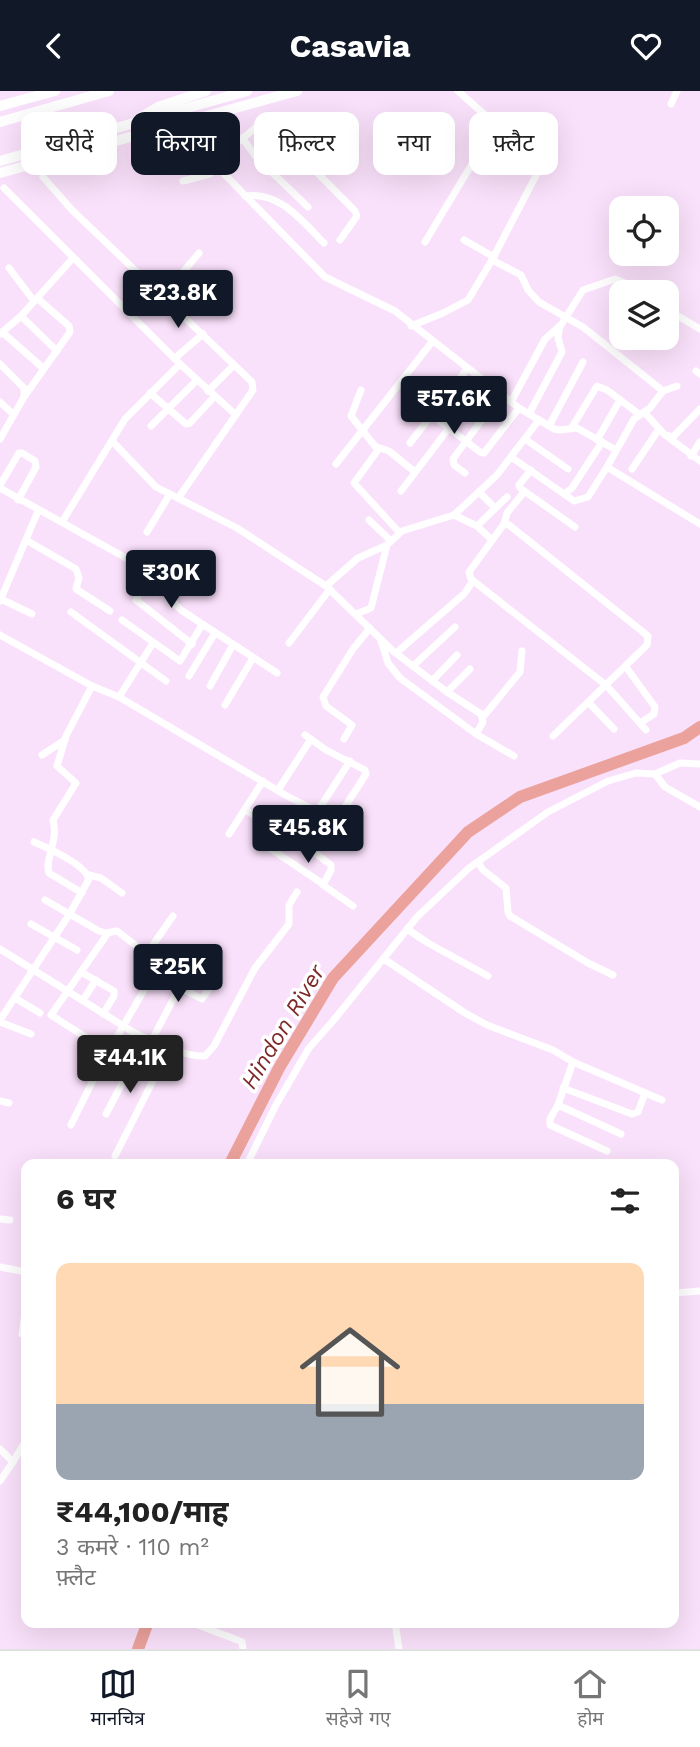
<!DOCTYPE html>
<html lang="hi">
<meta charset="utf-8">
<style>
:root{--surface:#fff;--page:#f2f2f2;--text:#222;--muted:#767676;--line:#e0e0e0;--accent:#111827}
body{margin:0;font-family:"Work Sans","Noto Sans Devanagari",sans-serif;background:var(--page);color:var(--text);height:100vh;display:flex;flex-direction:column;font-size:26px;white-space:nowrap}
*{box-sizing:border-box;margin:0}
p{font-size:23px;color:var(--muted)}
.icon{flex:none;width:38px;height:38px;fill:none;stroke:currentColor;stroke-width:2;stroke-linecap:round;stroke-linejoin:round}
.map{position:relative;flex:1;overflow:hidden}
.details{position:absolute;left:21px;top:1068px;width:658px;height:469px;display:flex;flex-direction:column;background:var(--surface);border-radius:14px;box-shadow:0 7px 28px #0002}
.details>*{flex:none}
.banner{position:absolute;left:21px;top:21px;width:658px;height:63px;display:flex;gap:14px}
.fabs{position:absolute;left:609px;top:105px;display:grid;gap:14px}
.fabs a{display:grid;place-items:center;width:70px;height:70px;border-radius:14px;background:var(--surface);box-shadow:0 7px 28px #0002;font-size:35px}
.price{position:absolute;translate:-50% -60px;padding:0 16px;border-radius:7px;background:var(--accent);color:#fff;font-size:23px;line-height:46px;filter:drop-shadow(0 2px 4px #0008)}
.price::after{content:'';position:absolute;left:50%;top:42px;width:21px;height:16px;margin-left:-10px;background:inherit;clip-path:polygon(0 0,100% 0,50% 100%)}
.price.current{background:#222;color:#fff}
ul{padding:0;list-style:none}
li{display:grid;align-content:center;gap:14px;height:371px;padding:0 35px}
li span{display:grid;place-items:center;height:217px;border-radius:14px;color:#555}
li>.icon{margin-inline-start:auto}
span .icon{width:126px;height:126px;fill:#fffc;stroke-width:1}
li b{font-size:30px}
h2{display:flex;justify-content:space-between;align-items:center;height:84px;padding:0 35px;font-size:30px}
.tag{padding:0 24px;border-radius:14px;background:var(--surface);box-shadow:0 7px 28px #0002;font-size:24px;line-height:63px}
.tag.current{background:var(--accent);color:#fff}
header{display:flex;justify-content:space-between;align-items:center;height:91px;padding:0 35px;background:var(--accent);color:#fff;font-size:32px;font-weight:700}
.dock{display:flex;justify-content:space-around;align-items:center;height:98px;border-top:2px solid var(--line);background:var(--surface);font-size:19px;color:var(--muted)}
.dock a{display:grid;justify-items:center;gap:4px}
.dock .current{color:var(--accent)}
.map>svg:first-child{display:block}
.lines{fill:none;stroke-linecap:round;stroke-linejoin:round}
.river{stroke:#eca29c;stroke-width:12}
.street{stroke:#fff;stroke-width:7}
.secondary{stroke:#fff;stroke-width:10}
.labels{text-anchor:middle;dominant-baseline:central;stroke-width:7;stroke-linejoin:round;paint-order:stroke}
.water-label{font-size:23px;font-style:italic;fill:#7f2828;stroke:#fff}
</style>
<header><svg class="icon" aria-label="back" viewBox="0 0 24 24"><path d="M15 5l-7 7 7 7"/></svg>Casavia<svg class="icon" aria-label="heart" viewBox="0 0 24 24"><path d="M12 20l-8-8c-3-5 5-10 8-4 3-6 11-1 8 4z"/></svg></header>
<div class="map">
<svg width="700" height="1558" viewBox="0 0 700 1558">
<rect width="100%" height="100%" fill="#fae1fb"/>
<g class="lines">
<!-- river -->
<g class="river">
<polyline points="230,1073 279,977 333,887 468,741 520,706 684,647 700,636"/>
<polyline points="138,1558 148,1531"/>
</g>
<!-- street -->
<g class="street">
<polyline points="671,13 677,0"/>
<polyline points="269,30 278,42 355,120 357,125 340,149"/>
<polyline points="189,47 325,186 395,220 519,317 554,338 559,339 577,337 616,359"/>
<polyline points="243,48 257,67 308,116"/>
<path d="M221 79C223 57 240 51 255 37"/>
<polyline points="43,86 72,119 252,291 253,299 179,406"/>
<polyline points="183,90 210,83 218,77"/>
<polyline points="4,97 180,273 236,324"/>
<path d="M245 105C280 100 302 130 324 152"/>
<polyline points="464,149 494,166"/>
<polyline points="425,151 496,33"/>
<polyline points="492,169 521,184 528,199 539,211 583,236 663,300"/>
<polyline points="9,177 34,210"/>
<polyline points="165,208 172,200 178,187 199,162"/>
<polyline points="667,216 673,222 700,238"/>
<polyline points="21,225 57,260"/>
<path d="M411 235 443 222 468 209 492 169 542 73C539 53 512 43 497 33 483 24 471 11 458 0"/>
<polyline points="2,241 43,277"/>
<polyline points="0,243 21,225 73,167"/>
<polyline points="175,267 203,243"/>
<polyline points="0,273 24,297 24,304"/>
<polyline points="696,280 700,283"/>
<polyline points="361,299 351,325 378,359 354,392 399,441"/>
<polyline points="208,300 234,274"/>
<polyline points="150,302 186,333 190,332 214,306"/>
<polyline points="0,311 13,323"/>
<polyline points="511,311 545,248 561,234 583,199 615,188 647,201"/>
<polyline points="645,322 665,344 673,346 700,318"/>
<polyline points="529,323 562,261 558,247 560,235"/>
<polyline points="432,324 480,361 484,362 519,317"/>
<polyline points="151,335 197,289"/>
<polyline points="549,335 583,271"/>
<polyline points="572,336 597,295 607,299 639,323"/>
<polyline points="668,346 700,370"/>
<polyline points="0,348 24,306 70,241 69,235 37,207"/>
<polyline points="525,348 568,378"/>
<polyline points="597,349 620,309"/>
<polyline points="113,351 156,396 237,437 326,495 393,560 447,601 481,623 483,631 476,643"/>
<polyline points="410,352 467,278"/>
<polyline points="377,356 389,360 415,381"/>
<polyline points="691,365 700,351"/>
<polyline points="511,366 574,410 588,406 607,376 700,433"/>
<polyline points="336,373 432,251"/>
<polyline points="607,376 634,328 650,317 663,300 677,295"/>
<polyline points="632,378 659,338"/>
<polyline points="531,379 519,394 520,397 575,436"/>
<polyline points="465,382 454,374 453,368 501,303"/>
<polyline points="0,394 19,362 22,362 35,370 36,376 18,409"/>
<polyline points="0,397 144,477 165,496 168,506 181,519 277,582"/>
<polyline points="401,400 449,337"/>
<polyline points="479,401 495,417"/>
<polyline points="564,403 572,397 602,351"/>
<polyline points="454,424 477,435 507,406"/>
<polyline points="369,429 391,450"/>
<polyline points="62,431 125,328 180,273"/>
<polyline points="504,433 507,422 524,401"/>
<polyline points="477,435 492,449"/>
<polyline points="147,441 170,403"/>
<polyline points="26,449 76,478 79,487 76,498 110,520"/>
<polyline points="152,485 144,493 136,509 192,553"/>
<polyline points="326,495 358,467 387,454 402,440 454,424 497,384 539,329"/>
<polyline points="1,508 32,523"/>
<polyline points="0,510 38,420"/>
<polyline points="71,521 166,590"/>
<polyline points="356,523 371,517 387,454"/>
<polyline points="122,529 180,570 202,534"/>
<polyline points="0,544 92,595 119,606 287,705 336,730 366,683 365,679 326,659 305,644"/>
<polyline points="381,550 388,572 400,587 476,643 514,665"/>
<polyline points="289,552 330,498"/>
<polyline points="396,562 464,503 473,490"/>
<polyline points="413,575 455,536"/>
<polyline points="626,576 655,616 654,623 640,632"/>
<polyline points="189,585 215,542"/>
<polyline points="432,590 457,564"/>
<polyline points="210,595 233,554"/>
<polyline points="447,601 470,578"/>
<polyline points="119,606 153,552"/>
<polyline points="589,612 614,638"/>
<polyline points="225,614 253,567"/>
<polyline points="483,626 520,581 522,560"/>
<polyline points="553,645 647,554 648,545 509,434 504,433 469,481 471,488 607,595 646,639"/>
<polyline points="344,648 352,634 326,615 323,606 353,558 370,537"/>
<polyline points="42,664 65,649"/>
<polyline points="655,683 665,696 700,716"/>
<polyline points="278,699 311,648"/>
<polyline points="246,719 276,739"/>
<polyline points="317,721 350,670"/>
<polyline points="321,723 302,752 331,774 331,779 323,794 353,815"/>
<polyline points="229,743 263,690"/>
<polyline points="265,754 323,793"/>
<polyline points="478,771 483,779 506,797 508,821 510,825 588,872 613,884"/>
<polyline points="89,784 101,787 122,802"/>
<path d="M82 802 49 782C44 769 59 749 53 729L76 692 57 675 66 645 92 595"/>
<polyline points="45,809 99,840 106,842 117,840 143,860 150,858 173,825"/>
<polyline points="31,833 77,859"/>
<polyline points="407,838 428,852 488,885"/>
<path d="M0 858 133 941C152 950 184 966 205 965L214 955 255 877 289 833V814L297 801"/>
<polyline points="384,868 465,922 487,934 553,959 573,971 662,1009"/>
<polyline points="81,881 114,900 114,905 103,923"/>
<polyline points="15,907 40,922"/>
<polyline points="83,909 96,889"/>
<path d="M0 929 69 824 89 788C85 773 48 757 34 751"/>
<polyline points="0,931 31,943"/>
<polyline points="90,949 51,924 108,842"/>
<polyline points="152,949 191,874"/>
<polyline points="573,971 558,1014 621,1043"/>
<polyline points="563,997 632,1023 638,1021 645,1002"/>
<polyline points="0,1010 9,1012"/>
<polyline points="558,1014 550,1028 550,1034 607,1060"/>
<polyline points="106,1023 146,947"/>
<polyline points="71,1034 99,977 151,887 157,885 202,908 218,885"/>
<polyline points="115,1065 170,956"/>
<polyline points="247,1073 276,1014 309,957 333,930 417,826 469,777 548,721 608,690 636,682 655,683 680,672 700,673"/>
<polyline points="0,1128 10,1129"/>
<polyline points="0,1176 26,1181"/>
<polyline points="674,1202 700,1200"/>
<polyline points="22,1243 26,1215"/>
<polyline points="0,1358 13,1371 0,1390"/>
<polyline points="13,1371 26,1349"/>
<path d="M192 1531C209 1540 225 1543 242 1551L243 1558"/>
<polyline points="395,1531 399,1558"/>
</g>
<!-- secondary -->
<g class="secondary">
<polyline points="0,15 55,0"/>
<polyline points="138,28 158,16 206,0"/>
<polyline points="0,31 109,0"/>
<polyline points="0,70 247,0"/>
<polyline points="0,82 297,0"/>
</g>
</g>
<g class="labels">
<!-- water labels -->
<g class="water-label">
<text transform="translate(283 936) rotate(-59)">Hindon River</text>
</g>
</g>
</svg>
<div class="fabs">
<a><svg class="icon" aria-label="locate" viewBox="0 0 24 24"><circle cx="12" cy="12" r="6"/><path d="M12 2v4M12 18v4M2 12h4M18 12h4"/></svg></a>
<a><svg class="icon" aria-label="layers" viewBox="0 0 24 24"><path d="M12 4l9 5-9 5-9-5zM3 14l9 5 9-5"/></svg></a>
</div>
<b class="price" style="left:178px;top:239px">₹23.8K</b>
<b class="price" style="left:454px;top:345px">₹57.6K</b>
<b class="price" style="left:171px;top:519px">₹30K</b>
<b class="price" style="left:308px;top:774px">₹45.8K</b>
<b class="price" style="left:178px;top:913px">₹25K</b>
<b class="price current" style="left:130px;top:1004px">₹44.1K</b>
<div class="banner">
<a class="tag">खरीदें</a>
<a class="tag current">किराया</a>
<a class="tag">फ़िल्टर</a>
<a class="tag">नया</a>
<a class="tag">फ़्लैट</a>
</div>
<section class="details">
<h2>6 घर<svg class="icon" aria-label="filters" viewBox="0 0 24 24"><path d="M4 7h16M4 17h16"/><circle cx="9" cy="7" r="2"/><circle cx="15" cy="17" r="2"/></svg></h2>
<ul>
<li><span style="background:linear-gradient(#ffd9b3 65%,#9aa5b1 0)"><svg class="icon" aria-label="home" viewBox="0 0 24 24"><path d="M3 11l9-7 9 7M6 9v11h12V9"/></svg></span><div><b>₹44,100/माह</b><p>3 कमरे · 110 m²</p><p>फ़्लैट</p></div></li>
</ul>
</section>
</div>
<nav class="dock">
<a class="current"><svg class="icon" aria-label="map" viewBox="0 0 24 24"><path d="M3 6l6-2 6 2 6-2v14l-6 2-6-2-6 2zM9 4v14M15 6v14"/></svg>मानचित्र</a>
<a><svg class="icon" aria-label="saved" viewBox="0 0 24 24"><path d="M7 4h10v16l-5-4-5 4z"/></svg>सहेजे गए</a>
<a><svg class="icon" aria-label="home" viewBox="0 0 24 24"><path d="M3 11l9-7 9 7M6 9v11h12V9"/></svg>होम</a>
</nav>
